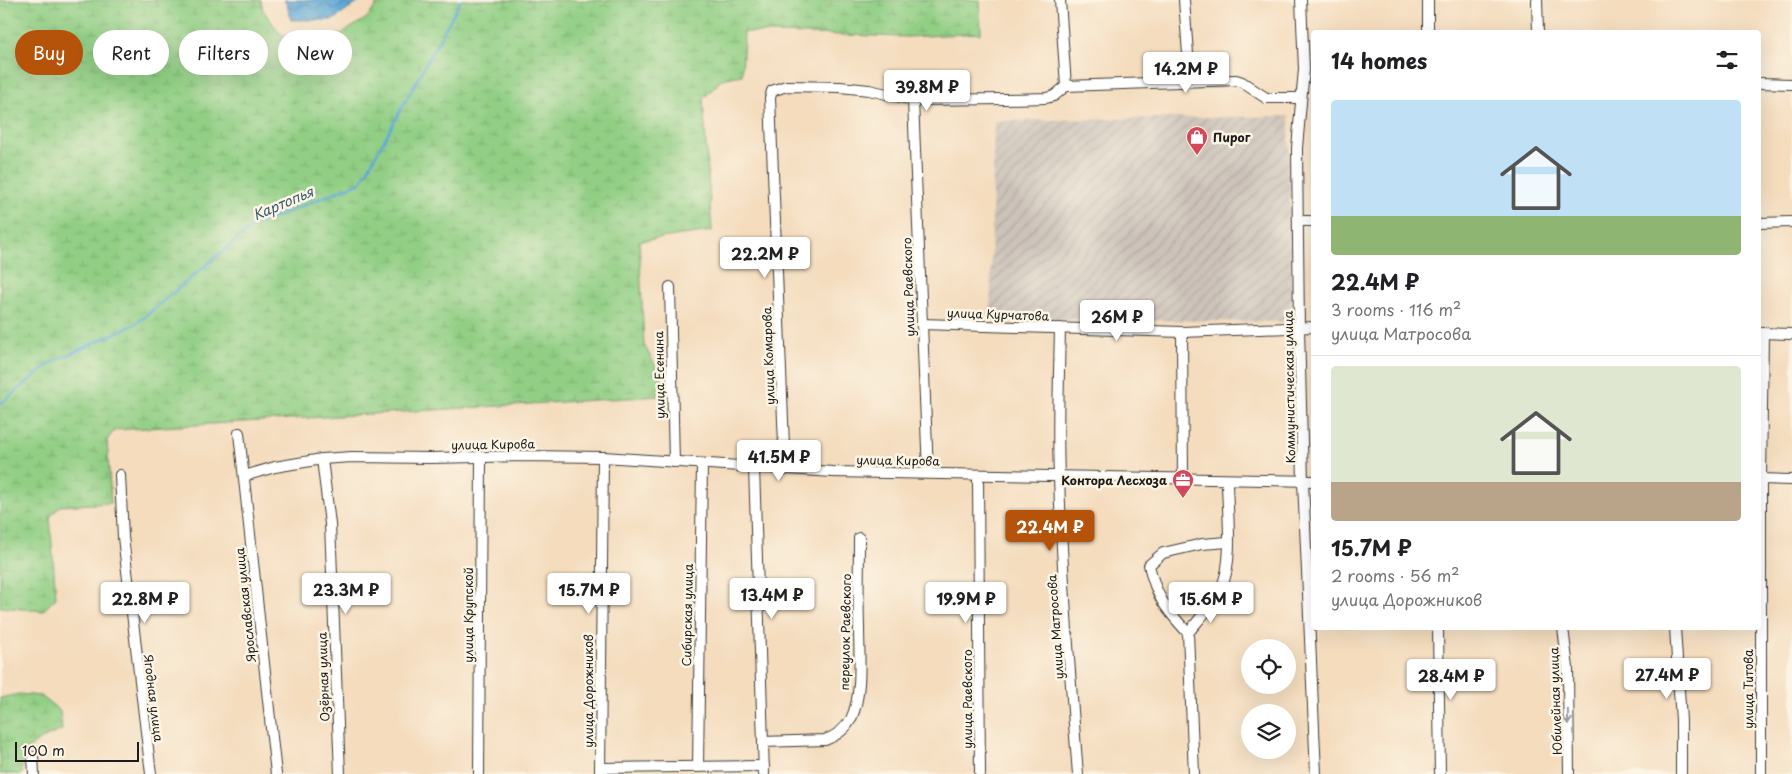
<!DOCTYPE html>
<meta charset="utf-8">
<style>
:root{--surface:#fff;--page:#f6f6f6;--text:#202124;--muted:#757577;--line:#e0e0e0;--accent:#b45309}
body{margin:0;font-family:"Playpen Sans",sans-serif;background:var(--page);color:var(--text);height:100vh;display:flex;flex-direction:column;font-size:19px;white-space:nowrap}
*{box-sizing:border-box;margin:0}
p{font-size:16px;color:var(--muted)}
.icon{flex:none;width:28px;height:28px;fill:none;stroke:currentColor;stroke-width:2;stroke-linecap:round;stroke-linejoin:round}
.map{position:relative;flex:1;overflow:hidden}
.drawer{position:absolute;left:1311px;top:30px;width:450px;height:600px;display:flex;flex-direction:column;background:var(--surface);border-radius:5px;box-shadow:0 5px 20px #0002}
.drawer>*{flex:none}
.banner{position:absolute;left:15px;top:30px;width:475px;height:45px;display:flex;gap:10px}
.buttons{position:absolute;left:1241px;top:639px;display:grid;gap:10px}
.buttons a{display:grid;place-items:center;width:55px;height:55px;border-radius:50%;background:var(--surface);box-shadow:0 5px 20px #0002;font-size:25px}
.scale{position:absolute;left:15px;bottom:12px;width:124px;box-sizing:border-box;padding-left:5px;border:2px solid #1c1c1c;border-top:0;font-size:14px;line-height:18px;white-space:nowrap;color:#1c1c1c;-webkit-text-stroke:4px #fcf5e5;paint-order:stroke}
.price{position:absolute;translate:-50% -42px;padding:0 11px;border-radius:5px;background:#fff;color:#222;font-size:16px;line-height:32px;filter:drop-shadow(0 1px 2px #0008)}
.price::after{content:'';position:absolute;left:50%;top:30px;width:15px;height:11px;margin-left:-8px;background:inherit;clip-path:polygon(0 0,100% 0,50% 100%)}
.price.current{background:var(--accent);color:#fff}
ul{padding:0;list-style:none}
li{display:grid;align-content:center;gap:10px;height:265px;padding:0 20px}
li+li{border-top:1px solid var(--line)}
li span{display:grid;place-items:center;height:155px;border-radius:5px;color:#555}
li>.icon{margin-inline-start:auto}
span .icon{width:90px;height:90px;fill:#fffc;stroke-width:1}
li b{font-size:21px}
h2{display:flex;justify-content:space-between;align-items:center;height:60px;padding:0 20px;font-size:21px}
.tag{padding:0 18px;border-radius:22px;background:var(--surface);box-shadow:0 5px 20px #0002;font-size:18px;line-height:45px}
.tag.current{background:var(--accent);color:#fff}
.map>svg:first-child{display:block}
.industrial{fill:url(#industrial-furrows)}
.wetland{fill:url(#wetland-marsh);stroke:#577650}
.water{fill:url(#water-waves);stroke:#3d6279}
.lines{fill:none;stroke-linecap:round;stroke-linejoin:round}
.stream{stroke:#5ea8d6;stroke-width:2.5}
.minor-casing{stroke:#3c3934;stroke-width:12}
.minor{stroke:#fff;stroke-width:10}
.oneway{stroke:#999}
.labels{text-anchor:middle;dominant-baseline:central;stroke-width:5;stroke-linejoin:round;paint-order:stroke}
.poi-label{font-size:12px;font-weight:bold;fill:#1c1c1c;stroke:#fcf5e5;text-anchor:start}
.street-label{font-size:12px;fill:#1c1c1c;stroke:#fcf5e5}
.water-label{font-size:14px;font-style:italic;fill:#3a5b70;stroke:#fcf5e5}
</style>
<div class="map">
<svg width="1792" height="774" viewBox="0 0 1792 774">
<defs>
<pattern id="industrial-furrows" width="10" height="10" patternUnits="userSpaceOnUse" patternTransform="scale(1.25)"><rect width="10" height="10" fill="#ccc2b9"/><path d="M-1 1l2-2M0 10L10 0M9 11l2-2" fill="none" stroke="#afa69e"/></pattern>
<pattern id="wetland-marsh" width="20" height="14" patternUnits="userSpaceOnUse" patternTransform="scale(1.25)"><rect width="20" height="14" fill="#92cf85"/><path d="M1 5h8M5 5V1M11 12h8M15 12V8" fill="none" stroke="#7db172"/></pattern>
<pattern id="water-waves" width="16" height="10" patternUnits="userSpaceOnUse" patternTransform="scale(1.25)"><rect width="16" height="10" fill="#5ea8d6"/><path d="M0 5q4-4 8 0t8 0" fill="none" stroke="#4d88ad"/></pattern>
</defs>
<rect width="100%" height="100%" fill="#fcf5e5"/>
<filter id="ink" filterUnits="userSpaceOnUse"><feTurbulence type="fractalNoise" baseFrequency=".02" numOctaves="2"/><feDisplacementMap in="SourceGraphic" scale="10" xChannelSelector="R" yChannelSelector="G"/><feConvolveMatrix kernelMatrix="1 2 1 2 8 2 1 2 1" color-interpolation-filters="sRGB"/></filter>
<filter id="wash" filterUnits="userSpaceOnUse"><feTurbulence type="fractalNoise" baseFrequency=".0096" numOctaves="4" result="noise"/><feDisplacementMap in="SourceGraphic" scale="20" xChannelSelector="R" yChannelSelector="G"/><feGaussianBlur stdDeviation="1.12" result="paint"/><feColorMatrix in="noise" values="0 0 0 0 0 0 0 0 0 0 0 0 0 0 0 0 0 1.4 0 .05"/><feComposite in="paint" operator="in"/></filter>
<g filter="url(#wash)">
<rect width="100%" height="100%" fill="#f4dcbd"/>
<!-- industrial -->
<polygon class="industrial" points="1289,116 1292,322 990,318 994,121"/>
<!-- wetland -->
<g class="wetland">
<polygon points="0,0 261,0 263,10 281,35 301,39 341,34 367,18 380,0 980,0 981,33 907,37 744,32 742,75 722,79 703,99 712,231 639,241 644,345 662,378 659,396 115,430 107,440 111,503 60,506 50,517 56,598 43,611 0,607"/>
<polygon points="19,694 41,696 60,711 62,730 39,740 23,753 22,774 0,774 0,698"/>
</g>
<!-- water -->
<polygon class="water" points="284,0 362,0 333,20 291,20 287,5"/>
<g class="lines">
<!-- stream -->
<polyline class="stream" points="0,404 51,363 137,323 253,226 361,182 461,0"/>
</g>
</g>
<g filter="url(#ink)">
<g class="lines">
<!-- minor casing -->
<g class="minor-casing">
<g id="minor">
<polyline points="1060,0 1066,86"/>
<polyline points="1184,0 1190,81"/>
<polyline points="1301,0 1304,69 1297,148 1299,327 1303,481 1316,774"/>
<polyline points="1428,0 1428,32"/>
<polyline points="1537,0 1538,32"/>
<polyline points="1759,83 1792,84"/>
<polyline points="913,100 928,473"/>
<polyline points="1299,221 1314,221"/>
<polyline points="1759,223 1792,222"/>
<polyline points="670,287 674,462"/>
<polyline points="922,324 1182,332 1314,327"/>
<path d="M1060 328C1059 377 1057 426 1059 476 1062 575 1070 675 1078 774"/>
<polyline points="1182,332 1183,479"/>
<polyline points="1759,333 1792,334"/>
<polyline points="239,433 276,774"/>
<polyline points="322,459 330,524 340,774"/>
<polyline points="754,467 764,774"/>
<polyline points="785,470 770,98 772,91 786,86 840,87 869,90 913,100 1006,99 1046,98 1054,96 1066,86 1236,80 1242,82 1266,98 1301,98"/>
<polyline points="120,475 123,537 151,774"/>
<polyline points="978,475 980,774"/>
<polyline points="244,476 275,467 322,459 352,457 430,458 523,456 603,457 833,472 1314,481"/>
<polyline points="1759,479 1792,480"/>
<polyline points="1438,628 1440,774"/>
<polyline points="1563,628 1568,668 1569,774"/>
<polyline points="1675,628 1681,721 1681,774"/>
<path d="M1188 633C1166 609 1156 597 1149 565L1163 553 1202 544 1228 542"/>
<path d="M763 742 825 740C836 736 845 730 851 719 863 694 859 655 859 627 858 598 859 568 859 538"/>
<polyline points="33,757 34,774"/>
<polyline points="698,767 702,464"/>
<polyline points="600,768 764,766"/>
<polyline points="479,774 481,457"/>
<polyline points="600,774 603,457"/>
<path d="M1194 774 1188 633C1200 618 1214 604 1222 586 1234 559 1227 510 1227 480"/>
<polyline points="1761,774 1761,479 1763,333"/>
</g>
</g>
<!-- minor -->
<use href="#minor" class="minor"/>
</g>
<!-- one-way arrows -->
<defs><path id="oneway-shaft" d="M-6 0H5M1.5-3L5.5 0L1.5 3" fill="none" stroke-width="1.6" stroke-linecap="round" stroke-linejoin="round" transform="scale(1.25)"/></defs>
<use class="oneway" href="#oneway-shaft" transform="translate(1568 717) rotate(89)"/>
</g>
<!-- icons -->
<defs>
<g id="shop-pin" transform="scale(1.125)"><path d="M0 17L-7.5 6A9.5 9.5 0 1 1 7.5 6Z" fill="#d1495b" stroke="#fcf5e5"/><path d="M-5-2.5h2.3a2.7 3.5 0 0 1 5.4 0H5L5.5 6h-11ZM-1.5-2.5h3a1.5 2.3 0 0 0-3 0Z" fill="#fff"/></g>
<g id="office-pin" transform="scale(1.125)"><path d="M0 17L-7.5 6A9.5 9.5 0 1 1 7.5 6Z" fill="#d1495b" stroke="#fcf5e5"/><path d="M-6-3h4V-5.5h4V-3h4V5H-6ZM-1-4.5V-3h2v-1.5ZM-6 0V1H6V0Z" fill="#fff"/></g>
</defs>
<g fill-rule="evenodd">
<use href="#shop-pin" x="1197" y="137"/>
<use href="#office-pin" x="1183" y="480"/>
</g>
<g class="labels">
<!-- poi labels -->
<g class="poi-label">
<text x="1213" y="137">Пирог</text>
<text x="1167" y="480" text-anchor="end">Контора Лесхоза</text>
</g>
<!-- street labels -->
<g class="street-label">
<text transform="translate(908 287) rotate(-92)">улица Раевского</text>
<text transform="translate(998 314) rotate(2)">улица Курчатова</text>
<text transform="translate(768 356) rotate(-92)">улица Комарова</text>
<text transform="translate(659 375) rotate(-91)">улица Есенина</text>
<text transform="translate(1289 387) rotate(-91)">Коммунистическая улица</text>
<text transform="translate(493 444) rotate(-1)">улица Кирова</text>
<text transform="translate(898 460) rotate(1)">улица Кирова</text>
<text transform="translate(245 605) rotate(-96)">Ярославская улица</text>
<text transform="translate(468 615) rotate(-90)">улица Крупской</text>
<text transform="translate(687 615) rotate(-89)">Сибирская улица</text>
<text transform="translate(1055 627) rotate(-94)">улица Матросова</text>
<text transform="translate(845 632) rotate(-89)">переулок Раевского</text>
<text transform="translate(323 677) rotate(-92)">Озёрная улица</text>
<text transform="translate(1748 689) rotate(-90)">улица Титова</text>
<text transform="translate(588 691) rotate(-90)">улица Дорожников</text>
<text transform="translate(154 698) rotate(83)">Ягодная улица</text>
<text transform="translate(967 699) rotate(-90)">улица Раевского</text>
<text transform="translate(1555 701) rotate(-92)">Юбилейная улица</text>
</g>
<!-- water labels -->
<g class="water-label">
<text transform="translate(283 203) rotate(-23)">Картопья</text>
</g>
</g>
</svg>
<div class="buttons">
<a><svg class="icon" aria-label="locate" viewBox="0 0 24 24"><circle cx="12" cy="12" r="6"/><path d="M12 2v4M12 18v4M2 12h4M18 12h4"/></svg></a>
<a><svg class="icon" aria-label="layers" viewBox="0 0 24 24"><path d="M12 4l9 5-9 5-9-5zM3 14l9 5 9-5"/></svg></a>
</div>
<div class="scale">100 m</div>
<b class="price" style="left:1186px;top:94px">14.2M ₽</b>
<b class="price" style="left:927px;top:112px">39.8M ₽</b>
<b class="price" style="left:765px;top:279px">22.2M ₽</b>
<b class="price" style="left:1117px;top:342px">26M ₽</b>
<b class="price" style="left:779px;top:482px">41.5M ₽</b>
<b class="price current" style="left:1050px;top:552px">22.4M ₽</b>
<b class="price" style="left:346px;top:615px">23.3M ₽</b>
<b class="price" style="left:589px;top:615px">15.7M ₽</b>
<b class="price" style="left:772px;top:620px">13.4M ₽</b>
<b class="price" style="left:145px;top:624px">22.8M ₽</b>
<b class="price" style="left:966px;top:624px">19.9M ₽</b>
<b class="price" style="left:1211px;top:624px">15.6M ₽</b>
<b class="price" style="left:1667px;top:700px">27.4M ₽</b>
<b class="price" style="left:1451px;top:701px">28.4M ₽</b>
<div class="banner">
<a class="tag current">Buy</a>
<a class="tag">Rent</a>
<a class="tag">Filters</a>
<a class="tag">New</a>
</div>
<section class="drawer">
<h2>14 homes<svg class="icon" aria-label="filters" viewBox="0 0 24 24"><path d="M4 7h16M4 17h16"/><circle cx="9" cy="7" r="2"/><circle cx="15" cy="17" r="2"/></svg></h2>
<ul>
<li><span style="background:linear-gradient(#bfe0f5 75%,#8fb573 0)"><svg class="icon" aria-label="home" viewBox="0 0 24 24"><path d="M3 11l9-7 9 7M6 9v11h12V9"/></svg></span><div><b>22.4M ₽</b><p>3 rooms · 116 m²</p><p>улица Матросова</p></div></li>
<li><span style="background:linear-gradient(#dfe7d0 75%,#b9a48a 0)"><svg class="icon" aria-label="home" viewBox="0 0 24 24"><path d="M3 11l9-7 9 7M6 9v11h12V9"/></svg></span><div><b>15.7M ₽</b><p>2 rooms · 56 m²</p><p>улица Дорожников</p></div></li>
</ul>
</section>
</div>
